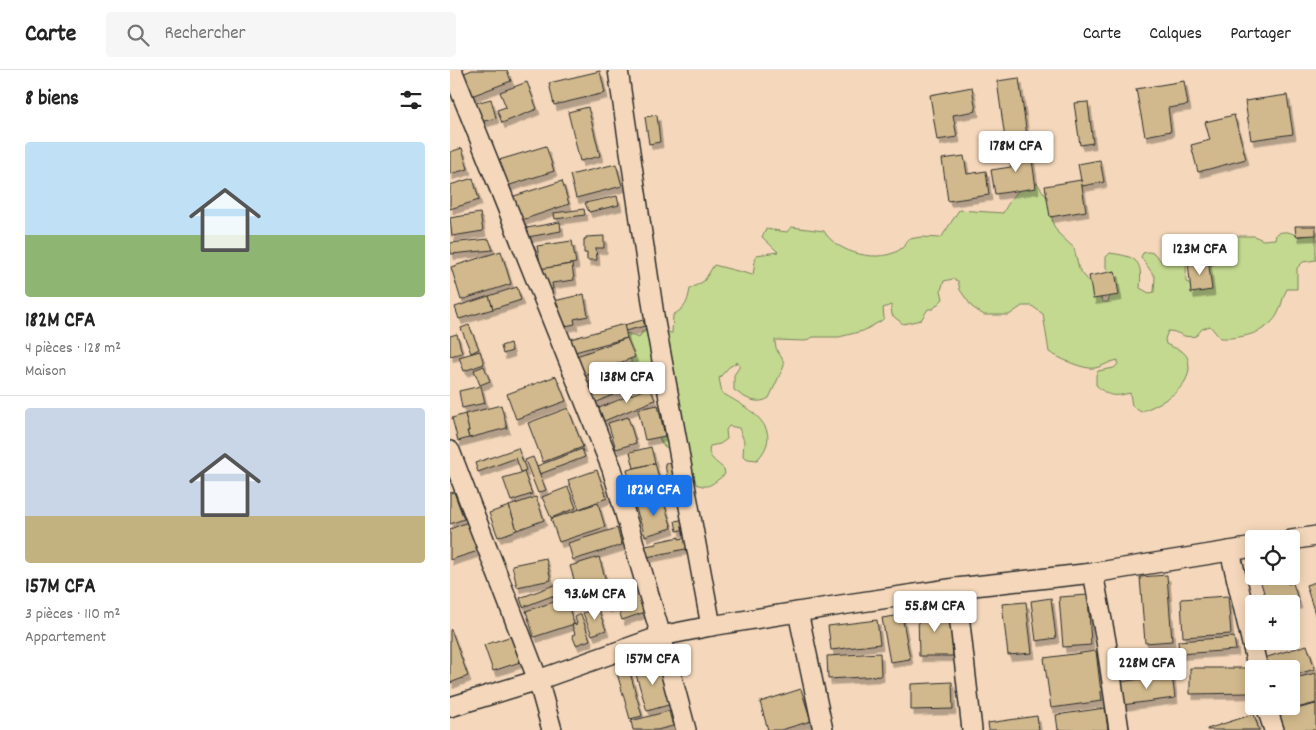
<!DOCTYPE html>
<html lang="fr">
<meta charset="utf-8">
<style>
:root{--surface:#fff;--page:#f6f6f6;--text:#222;--muted:#767676;--line:#e0e0e0;--accent:#1a73e8}
body{margin:0;font-family:Dekko,sans-serif;background:var(--page);color:var(--text);height:100vh;display:flex;flex-direction:column;font-size:19px;white-space:nowrap}
*{box-sizing:border-box;margin:0}
p{font-size:16px;color:var(--muted)}
.icon{flex:none;width:28px;height:28px;fill:none;stroke:currentColor;stroke-width:2;stroke-linecap:round;stroke-linejoin:round}
.map{position:relative;flex:1;overflow:hidden}
.panel{display:flex;flex-direction:column;background:var(--surface);width:450px}
.panel>*{flex:none}
.controls{position:absolute;left:795px;top:460px;display:grid;gap:10px}
.controls a{display:grid;place-items:center;width:55px;height:55px;border-radius:5px;background:var(--surface);box-shadow:0 2px 12px #0003;font-size:25px}
.price{position:absolute;translate:-50% -42px;padding:0 11px;border-radius:5px;background:#fff;color:#222;font-size:16px;line-height:32px;filter:drop-shadow(0 1px 2px #0008)}
.price::after{content:'';position:absolute;left:50%;top:30px;width:15px;height:11px;margin-left:-8px;background:inherit;clip-path:polygon(0 0,100% 0,50% 100%)}
.price.selected{background:var(--accent);color:#fff}
ul{padding:0;list-style:none}
li{display:grid;align-content:center;gap:10px;height:265px;padding:0 25px}
li+li{border-top:1px solid var(--line)}
li span{display:grid;place-items:center;height:155px;border-radius:5px;color:#555}
li>.icon{margin-inline-start:auto}
span .icon{width:90px;height:90px;fill:#fffc;stroke-width:1}
li b{font-size:21px}
h2{display:flex;justify-content:space-between;align-items:center;height:60px;padding:0 25px;font-size:21px}
header{display:flex;align-items:center;gap:30px;box-sizing:border-box;height:70px;padding:0 25px;background:var(--surface);border-bottom:1px solid var(--line)}
header strong{font-size:24px}
nav{display:flex;gap:28px;margin-inline-start:auto;font-size:18px}
.search{width:350px;height:45px;background:var(--page);display:flex;align-items:center;gap:12px;box-sizing:border-box;padding:0 18px;border-radius:5px;color:var(--muted);font-size:19px}
main{display:flex;flex:1;min-height:0}
.map>svg:first-child{display:block}
.green{fill:#c3d98f;stroke:#77825d}
.building{fill:#d1b98d;stroke:#2b2b2b;filter:url(#shadow)}
.lines{fill:none;stroke-linecap:round;stroke-linejoin:round}
.street-casing{stroke:#2b2b2b;stroke-width:22}
.street{stroke:#f5d8bb;stroke-width:19}
</style>
<header>
<strong>Carte</strong>
<div class="search"><svg class="icon" aria-label="search" viewBox="0 0 24 24"><circle cx="10" cy="10" r="6"/><path d="M15 15l6 6"/></svg>Rechercher</div>
<nav><a>Carte</a><a>Calques</a><a>Partager</a></nav>
</header>
<main>
<section class="panel">
<h2>8 biens<svg class="icon" aria-label="filters" viewBox="0 0 24 24"><path d="M4 7h16M4 17h16"/><circle cx="9" cy="7" r="2"/><circle cx="15" cy="17" r="2"/></svg></h2>
<ul>
<li><span style="background:linear-gradient(#bfe0f5 60%,#8fb573 0)"><svg class="icon" aria-label="home" viewBox="0 0 24 24"><path d="M3 11l9-7 9 7M6 9v11h12V9"/></svg></span><div><b>182M CFA</b><p>4 pièces · 128 m²</p><p>Maison</p></div></li>
<li><span style="background:linear-gradient(#c9d6e8 70%,#c2b280 0)"><svg class="icon" aria-label="home" viewBox="0 0 24 24"><path d="M3 11l9-7 9 7M6 9v11h12V9"/></svg></span><div><b>157M CFA</b><p>3 pièces · 110 m²</p><p>Appartement</p></div></li>
</ul>
</section>
<div class="map">
<svg width="866" height="660" viewBox="0 0 866 660">
<defs>
<filter id="shadow"><feDropShadow dx="3" dy="5.5" stdDeviation="0" flood-color="#0004"/></filter>
</defs>
<rect width="100%" height="100%" fill="#f5d8bb"/>
<filter id="ink" filterUnits="userSpaceOnUse"><feTurbulence type="fractalNoise" baseFrequency=".02" numOctaves="2"/><feDisplacementMap in="SourceGraphic" scale="10" xChannelSelector="R" yChannelSelector="G"/><feConvolveMatrix kernelMatrix="1 2 1 2 8 2 1 2 1" color-interpolation-filters="sRGB"/></filter>
<g filter="url(#ink)">
<!-- green -->
<path class="green" d="M587 113 598 129 603 154 608 163 624 178 629 199 648 223 653 232H658L664 213 656 197V187L660 183C686 187 693 189 690 218L699 223 704 222 705 207 691 187 693 183C702 180 705 184 711 191L736 193C737 200 735 206 736 212L741 214 755 197 765 194 767 190 760 176 767 168 771 166H804L813 170 825 169 826 164C835 160 841 162 849 167L866 163V190L853 192 847 198V219H837C832 227 832 237 827 245 816 264 789 269 770 268L760 256 752 259 746 266C731 269 730 261 718 261L715 269 716 274C721 277 730 279 734 283 738 286 739 293 739 298 738 321 709 334 691 342L682 336 680 323C663 327 659 327 646 315V305L648 301 664 298 668 294V290C660 291 652 297 645 298 633 300 609 288 599 282L593 244 582 236H572L559 245H534L522 237 510 220 508 211 503 209 494 211 491 220 493 229 483 239H478L471 250 453 254 442 245 441 235 433 238 434 248 431 251 413 261 389 267H363L355 271 325 270C325 285 334 285 334 296L319 328C306 336 294 327 284 320V305L290 296 288 292 279 297 269 308 272 323C298 338 337 358 307 390L298 389 293 386 294 371 289 358 279 356 276 360 277 369 270 374 260 376C256 387 267 392 274 399L275 404C257 419 257 419 237 410L230 386 214 376 210 370 208 353 212 326 204 309 192 307 181 302V290L171 273 174 266 177 263 189 268 192 262 202 254 215 258 220 263H222L223 245C236 237 237 234 240 219L254 211 264 195 303 205 306 185 328 182 312 167 316 159 337 162 341 157 374 161C386 183 431 195 452 178 455 176 457 171 459 169L471 167 491 168 509 140 553 143C561 128 569 115 587 113Z"/>
<!-- building -->
<g class="building">
<polygon points="22,0 57,0 61,11 16,28 7,6"/>
<polygon points="150,1 155,23 104,35 99,13"/>
<polygon points="569,8 578,73 556,76 547,11"/>
<polygon points="734,11 738,35 718,38 721,61 695,66 686,19"/>
<polygon points="77,12 87,39 52,53 47,40 56,37 50,22"/>
<polygon points="522,17 526,41 503,45 507,67 487,70 480,25"/>
<polygon points="837,25 843,64 801,70 795,31"/>
<polygon points="41,29 46,48 27,53 22,34"/>
<polygon points="638,32 643,73 630,75 624,33"/>
<polygon points="138,37 150,86 130,91 118,42"/>
<polygon points="207,45 210,72 199,74 195,47"/>
<polygon points="784,45 796,89 748,102 741,75 760,70 755,52"/>
<polygon points="96,76 104,101 57,116 49,90"/>
<polygon points="580,76 586,118 545,124 541,100 561,97 558,79"/>
<polygon points="12,78 18,99 0,104 0,82"/>
<polygon points="514,86 517,104 536,101 539,125 498,131 492,89"/>
<polygon points="650,90 654,112 632,116 628,94"/>
<polygon points="166,94 172,116 126,128 120,105"/>
<polygon points="23,108 29,130 0,139 0,115"/>
<polygon points="631,110 636,141 600,147 595,116"/>
<polygon points="112,111 119,134 69,151 61,127"/>
<polygon points="167,126 169,135 139,142 135,133"/>
<polygon points="134,139 135,145 105,149 104,143"/>
<polygon points="30,143 33,161 2,166 0,148"/>
<polygon points="110,152 111,161 78,167 77,158"/>
<polygon points="845,156 866,156 866,165 846,166"/>
<polygon points="154,166 154,178 146,178 147,190 137,190 137,183 134,183 134,169 136,169 136,167"/>
<polygon points="39,169 43,180 1,184 0,173"/>
<polygon points="122,171 126,193 91,199 87,176"/>
<polygon points="51,181 61,214 11,230 1,197"/>
<polygon points="758,188 762,220 741,223 738,191"/>
<polygon points="122,194 124,210 102,213 103,219 97,220 89,199"/>
<polygon points="665,201 669,225 643,229 639,206"/>
<polygon points="67,217 71,230 43,239 39,226"/>
<polygon points="134,224 138,246 124,249 125,254 110,257 104,231"/>
<polygon points="39,226 43,239 9,249 5,237"/>
<polygon points="193,250 195,256 175,261 174,255"/>
<polygon points="174,254 177,268 121,283 117,270"/>
<polygon points="19,255 29,279 21,283 11,258"/>
<polygon points="7,264 12,283 0,286 0,266"/>
<polygon points="177,268 185,287 132,307 124,287"/>
<polygon points="60,273 62,281 53,284 51,276"/>
<polygon points="30,281 34,294 14,301 9,287"/>
<polygon points="34,296 40,311 30,315 24,300"/>
<polygon points="172,296 182,316 145,333 135,314"/>
<polygon points="106,306 116,331 66,349 57,324"/>
<polygon points="31,316 35,333 12,338 9,321"/>
<polygon points="200,317 205,330 154,351 149,338"/>
<polygon points="51,335 57,358 19,368 17,361 19,361 15,344"/>
<polygon points="208,335 215,366 195,370 188,339"/>
<polygon points="118,338 133,377 93,392 78,353"/>
<polygon points="15,344 19,361 17,361 19,368 8,371 2,348"/>
<polygon points="178,347 186,373 166,379 158,353"/>
<polygon points="201,377 205,393 184,398 180,382"/>
<polygon points="68,378 76,400 71,402 66,388 28,402 25,393"/>
<polygon points="132,379 135,387 90,404 87,396"/>
<polygon points="83,387 96,420 88,423 75,390"/>
<polygon points="225,392 229,423 217,425 216,415 218,414 215,393"/>
<polygon points="205,393 213,423 185,431 177,400"/>
<polygon points="147,400 157,428 129,439 118,410"/>
<polygon points="74,402 82,424 61,431 53,408"/>
<polygon points="118,417 126,438 101,448 92,427"/>
<polygon points="4,422 14,449 0,454 0,423"/>
<polygon points="86,427 94,450 67,460 59,436"/>
<polygon points="212,427 222,458 195,466 185,436"/>
<polygon points="148,433 155,457 109,472 101,449"/>
<polygon points="59,436 67,460 48,467 39,443"/>
<polygon points="235,449 238,458 227,461 225,451"/>
<polygon points="18,452 28,481 0,490 0,459"/>
<polygon points="167,458 172,475 123,490 118,473"/>
<polygon points="229,467 229,469 238,467 240,478 197,487 195,476 207,474 206,472"/>
<polygon points="149,487 158,518 129,526 120,496"/>
<polygon points="96,488 101,510 67,517 62,495"/>
<polygon points="717,505 722,571 695,573 690,507"/>
<polygon points="809,506 836,506 838,514 843,513 849,533 841,535 813,534 811,527 815,526"/>
<polygon points="188,510 198,541 172,550 162,518"/>
<polygon points="112,512 116,523 103,528 102,526 73,537 70,528"/>
<polygon points="866,512 866,544 865,544 856,515"/>
<polygon points="162,518 167,534 157,537 154,529 148,531 145,524"/>
<polygon points="638,525 641,575 613,577 609,527"/>
<polygon points="778,526 781,564 733,567 731,529"/>
<polygon points="116,528 124,554 84,567 76,541"/>
<polygon points="601,528 606,568 586,571 581,531"/>
<polygon points="576,532 582,583 558,585 552,534"/>
<polygon points="148,538 156,560 142,565 133,543"/>
<polygon points="500,538 503,586 469,586 468,542"/>
<polygon points="131,544 140,570 126,575 122,565 125,564 122,555 127,554 125,547"/>
<polygon points="452,545 460,589 440,592 432,548"/>
<polygon points="427,550 430,574 381,580 378,556"/>
<polygon points="1,559 18,606 0,613 0,560"/>
<polygon points="62,566 70,592 43,601 34,575"/>
<polygon points="784,567 786,580 729,584 728,571"/>
<polygon points="857,575 865,599 841,606 841,599 817,599 814,588"/>
<polygon points="646,581 652,631 601,638 594,588"/>
<polygon points="430,583 431,606 378,609 377,586"/>
<polygon points="209,591 222,634 197,641 184,598"/>
<polygon points="740,598 799,598 799,623 740,624"/>
<polygon points="179,599 192,646 180,649 167,603"/>
<polygon points="866,603 866,633 824,644 822,636 841,636 841,609"/>
<polygon points="722,605 725,628 672,635 669,612"/>
<polygon points="502,612 503,639 461,640 461,614"/>
<polygon points="351,619 361,651 331,660 318,660 310,632"/>
<polygon points="866,634 866,660 827,660 824,649 831,647 830,643"/>
<polygon points="655,638 658,660 608,660 606,645"/>
<polygon points="219,641 223,656 207,660 183,660 181,651"/>
<polygon points="804,644 809,660 757,660 757,659"/>
<polygon points="587,646 589,660 539,660 538,653"/>
</g>
<g class="lines">
<!-- street casing -->
<g class="street-casing">
<g id="street">
<polyline points="2,0 162,399 211,566 236,660"/>
<polyline points="168,0 205,252 261,556"/>
<polyline points="0,381 88,610 102,660"/>
<polyline points="841,470 866,466"/>
<polyline points="780,481 808,599"/>
<polyline points="643,503 656,571 669,660"/>
<polyline points="506,518 522,660"/>
<polyline points="348,542 373,660"/>
<polyline points="816,636 824,660"/>
<polyline points="0,637 88,610 211,566 261,556 391,535 506,518 643,503 804,477"/>
</g>
</g>
<!-- street -->
<use href="#street" class="street"/>
</g>
</g>
</svg>
<div class="controls">
<a><svg class="icon" aria-label="locate" viewBox="0 0 24 24"><circle cx="12" cy="12" r="6"/><path d="M12 2v4M12 18v4M2 12h4M18 12h4"/></svg></a>
<a>+</a>
<a>−</a>
</div>
<b class="price" style="left:566px;top:103px">178M CFA</b>
<b class="price" style="left:750px;top:206px">123M CFA</b>
<b class="price" style="left:177px;top:334px">138M CFA</b>
<b class="price selected" style="left:204px;top:447px">182M CFA</b>
<b class="price" style="left:145px;top:551px">93.6M CFA</b>
<b class="price" style="left:485px;top:563px">55.8M CFA</b>
<b class="price" style="left:203px;top:616px">157M CFA</b>
<b class="price" style="left:697px;top:620px">228M CFA</b>
</div>
</main>
